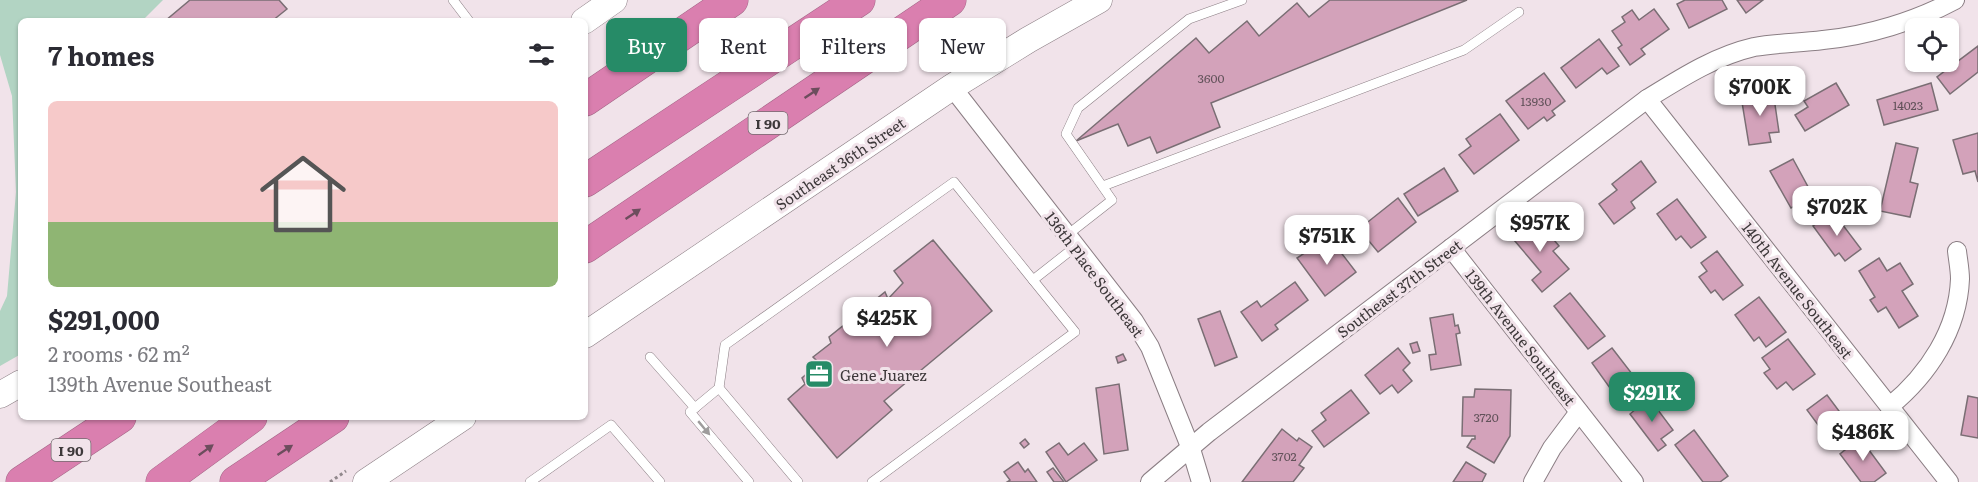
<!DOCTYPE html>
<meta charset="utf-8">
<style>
:root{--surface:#fff;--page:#f7f7f7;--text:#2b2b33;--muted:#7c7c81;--line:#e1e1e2;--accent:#268b67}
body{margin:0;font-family:Literata,serif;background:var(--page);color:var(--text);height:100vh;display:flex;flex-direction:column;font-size:22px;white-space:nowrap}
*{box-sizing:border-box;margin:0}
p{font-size:20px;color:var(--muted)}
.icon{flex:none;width:33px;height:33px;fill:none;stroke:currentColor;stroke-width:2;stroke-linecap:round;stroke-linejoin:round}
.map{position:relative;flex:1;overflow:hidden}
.drawer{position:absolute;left:18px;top:18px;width:570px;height:402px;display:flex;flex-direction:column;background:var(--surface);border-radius:9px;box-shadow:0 2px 4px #0004}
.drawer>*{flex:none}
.banner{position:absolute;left:606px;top:18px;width:570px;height:54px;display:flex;gap:12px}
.tools{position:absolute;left:1905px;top:18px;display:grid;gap:12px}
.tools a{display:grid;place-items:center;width:54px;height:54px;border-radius:9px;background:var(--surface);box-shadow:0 2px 4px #0004;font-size:30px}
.price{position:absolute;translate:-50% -51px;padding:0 14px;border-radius:12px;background:#fff;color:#222;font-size:20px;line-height:39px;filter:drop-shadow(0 2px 3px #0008)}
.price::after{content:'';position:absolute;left:50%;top:36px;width:18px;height:14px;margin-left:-9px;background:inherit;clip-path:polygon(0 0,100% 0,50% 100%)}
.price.active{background:var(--accent);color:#fff}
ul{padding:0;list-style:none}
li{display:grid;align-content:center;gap:12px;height:318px;padding:0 30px}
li+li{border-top:2px solid var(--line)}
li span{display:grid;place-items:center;height:186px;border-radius:9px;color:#555}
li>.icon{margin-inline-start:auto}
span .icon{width:108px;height:108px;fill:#fffc;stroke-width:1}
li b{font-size:26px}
h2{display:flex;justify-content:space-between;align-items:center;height:72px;padding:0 30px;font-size:26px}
.pill{padding:0 21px;border-radius:9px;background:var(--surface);box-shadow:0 2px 4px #0004;font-size:21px;line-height:54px}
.pill.active{background:var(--accent);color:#fff}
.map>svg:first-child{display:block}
.green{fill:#b2d4c3}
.building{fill:#d3a2ba;stroke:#7a6e74;stroke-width:1.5}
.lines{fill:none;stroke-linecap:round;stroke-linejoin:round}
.service-casing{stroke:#8b7e84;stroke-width:10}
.minor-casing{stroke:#8b7e84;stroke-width:20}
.secondary-casing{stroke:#8b7e84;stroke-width:27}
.motorway-casing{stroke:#a36686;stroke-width:33}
.path{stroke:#91888c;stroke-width:3;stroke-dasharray:3 3;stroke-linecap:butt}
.service{stroke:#fff;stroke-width:9}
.minor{stroke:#fff;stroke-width:18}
.secondary{stroke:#fff;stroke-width:26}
.motorway{stroke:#da7faf;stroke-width:32}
.oneway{fill:#6c4d5d}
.oneway2{fill:#9e9c9c}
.labels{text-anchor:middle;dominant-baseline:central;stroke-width:6;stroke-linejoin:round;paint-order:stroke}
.number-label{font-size:12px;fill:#62525a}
.shield{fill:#f1e3ea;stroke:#736b6f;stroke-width:1.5}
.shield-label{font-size:14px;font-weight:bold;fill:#3d383a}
.street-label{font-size:15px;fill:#3d383a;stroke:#f1e3ea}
.poi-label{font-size:15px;fill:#3d383a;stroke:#f1e3ea;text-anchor:start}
</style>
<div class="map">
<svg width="1978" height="482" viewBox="0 0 1978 482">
<rect width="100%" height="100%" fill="#f1e3ea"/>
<!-- green -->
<polygon class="green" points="0,0 163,0 142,21 21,21 21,354 0,366 0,311 7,296 16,192 12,96 0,55"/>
<!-- building -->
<g class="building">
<polygon points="190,0 279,0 287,9 272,21 165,21"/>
<polygon points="1330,0 1467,0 1211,103 1220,127 1157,153 1150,137 1128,146 1118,124 1076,141 1196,38 1209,53 1247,21 1259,36 1297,3 1309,17"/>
<polygon points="1685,0 1722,0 1727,9 1689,28 1677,4"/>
<polygon points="1737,0 1763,0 1746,13"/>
<polygon points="1654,9 1669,29 1641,49 1645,54 1630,65 1618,48 1622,45 1612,31 1625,22 1622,17 1632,10 1639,20"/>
<polygon points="1599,39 1619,66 1607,74 1602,68 1576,88 1561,68"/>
<polygon points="1978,46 1978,72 1950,94 1937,77"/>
<polygon points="1544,73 1565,101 1552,111 1555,115 1547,121 1544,117 1528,129 1506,101"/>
<polygon points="1836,83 1849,105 1805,131 1795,115 1808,107 1804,101"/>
<polygon points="1931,83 1938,110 1884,125 1877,100"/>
<polygon points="1773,91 1779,132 1769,133 1771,142 1749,145 1741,96"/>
<polygon points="1500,114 1519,140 1474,174 1459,155 1471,146 1466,139"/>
<polygon points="1978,133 1978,182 1975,171 1963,174 1953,140"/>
<polygon points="1896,143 1918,148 1910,182 1918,184 1910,217 1880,211"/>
<polygon points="1793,159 1813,196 1791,208 1770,171"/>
<polygon points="1641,161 1656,182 1631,202 1635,208 1614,224 1599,204 1617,190 1612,184"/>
<polygon points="1444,168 1458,191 1418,216 1404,194"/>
<polygon points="1398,198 1416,222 1378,252 1359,229"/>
<polygon points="1677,199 1706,237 1691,248 1681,236 1676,240 1657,214"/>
<polygon points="1833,212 1861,249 1845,261 1839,253 1835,256 1813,226"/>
<polygon points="1526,221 1533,229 1540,223 1559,246 1553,251 1569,269 1542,292 1532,280 1541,272 1509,234"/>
<polygon points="1329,237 1356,272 1325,296 1297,258"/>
<polygon points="933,240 992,311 884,401 892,410 837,458 788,399 805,384 802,378 819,363 813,357 831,343 829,337 885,292 888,299 903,283 894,271"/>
<polygon points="1717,251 1743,285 1723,300 1715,290 1711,293 1699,277 1707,271 1701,263"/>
<polygon points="1879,258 1887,271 1900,263 1913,284 1902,291 1918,316 1899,328 1886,307 1878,312 1870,300 1875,297 1859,271"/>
<polygon points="1295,282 1308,300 1275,325 1278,329 1262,341 1241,312 1257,301 1261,307"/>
<polygon points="1570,293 1605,336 1588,349 1554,306"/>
<polygon points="1759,297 1786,332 1766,347 1759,337 1754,341 1735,315"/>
<polygon points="1220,311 1237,357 1215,366 1198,319"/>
<polygon points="1453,314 1455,326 1458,325 1460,333 1456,334 1461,365 1431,370 1429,355 1436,354 1430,318"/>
<polygon points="1788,339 1815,374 1793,390 1786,382 1777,389 1764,373 1770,369 1762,358"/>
<polygon points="1417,342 1420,351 1413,353 1410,344"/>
<polygon points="1398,348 1410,363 1403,370 1412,381 1398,393 1392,385 1380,394 1365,375"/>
<polygon points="1612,348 1636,379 1615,395 1592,363"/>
<polygon points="1123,354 1126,360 1118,363 1116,357"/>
<polygon points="1119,384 1128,450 1104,454 1096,388"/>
<polygon points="1475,389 1511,390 1510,436 1494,463 1467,447 1472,439 1475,439 1475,436 1462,436 1463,397 1474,397"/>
<polygon points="1351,390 1369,413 1324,447 1312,431 1326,420 1321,413"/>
<polygon points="1827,395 1854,431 1837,443 1830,435 1827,437 1807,410"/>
<polygon points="1968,396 1978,398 1978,438 1961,435"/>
<polygon points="1649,398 1673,430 1661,439 1666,445 1658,451 1630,414"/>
<polygon points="1282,429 1297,441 1299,438 1312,447 1299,465 1304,468 1293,482 1242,482"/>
<polygon points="1694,430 1728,476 1720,482 1703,482 1675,445"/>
<polygon points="1860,438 1886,473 1874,482 1861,482 1840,454"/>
<polygon points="1025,439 1029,444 1024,448 1020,443"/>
<polygon points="1059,443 1068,455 1084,443 1097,460 1066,482 1046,452"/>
<polygon points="1018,462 1025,472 1028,469 1037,482 1007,482 1010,480 1004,472"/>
<polygon points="1466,462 1486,474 1482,482 1453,482"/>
<polygon points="1053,468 1064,482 1054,482 1047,472"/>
</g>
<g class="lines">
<!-- service casing -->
<g class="service-casing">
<g id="service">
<polyline points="453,0 469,21"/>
<polyline points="1103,186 1464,50 1519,12"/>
<polyline points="1066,236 1112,200 1066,134 1078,108 1189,19 1242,0"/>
<polyline points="650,357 695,408"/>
<polyline points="719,388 798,482"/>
<polyline points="530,482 611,425 660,482"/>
<polyline points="749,482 690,412 719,388 725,345 954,182 1033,280 1075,247"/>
<polyline points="872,482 1075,332 1033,280"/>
</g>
</g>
<!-- minor casing -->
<g class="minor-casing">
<g id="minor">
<polyline points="952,87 1134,321 1150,347 1191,449 1201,482"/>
<polyline points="1647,99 1949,482"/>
<polyline points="1451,248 1634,482"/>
<path d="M1890 406C1928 375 1958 330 1960 279 1960 270 1958 260 1957 251"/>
<path d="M1150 482 1209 432 1647 99C1681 78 1715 56 1754 47 1777 43 1800 43 1823 40 1867 36 1916 21 1955 0"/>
<polyline points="1533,482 1552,448 1579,412"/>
</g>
</g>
<!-- secondary casing -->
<g class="secondary-casing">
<g id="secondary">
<polyline points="584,21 614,0"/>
<polyline points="585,335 952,87 1028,40 1099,0"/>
<polyline points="0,395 21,383"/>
<polyline points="366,482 463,417"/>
</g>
</g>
<!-- motorway casing -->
<g class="motorway-casing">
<g id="motorway">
<polyline points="585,100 732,0"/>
<polyline points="585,181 859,0"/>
<polyline points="585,247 950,0"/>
<polyline points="22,482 120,417"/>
<polyline points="162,482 251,417"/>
<polyline points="236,482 333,417"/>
</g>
</g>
<!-- path -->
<polyline class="path" points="330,482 346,471"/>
<!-- service -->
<use href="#service" class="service"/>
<!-- minor -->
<use href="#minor" class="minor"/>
<!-- secondary -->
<use href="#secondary" class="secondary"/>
<!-- motorway -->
<use href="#motorway" class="motorway"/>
</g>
<!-- one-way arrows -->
<defs><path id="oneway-solid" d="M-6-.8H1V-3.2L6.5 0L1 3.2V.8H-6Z" transform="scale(1.5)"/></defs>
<g class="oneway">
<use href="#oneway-solid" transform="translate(812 93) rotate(-34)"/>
<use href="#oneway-solid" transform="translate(633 214) rotate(-34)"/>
<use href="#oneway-solid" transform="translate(206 450) rotate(-36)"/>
<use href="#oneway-solid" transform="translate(285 450) rotate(-33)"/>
</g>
<use class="oneway2" href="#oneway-solid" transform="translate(704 428) rotate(50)"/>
<!-- icons -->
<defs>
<g id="office-square" transform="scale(1.5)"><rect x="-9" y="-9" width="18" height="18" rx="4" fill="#268b67" stroke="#f1e3ea"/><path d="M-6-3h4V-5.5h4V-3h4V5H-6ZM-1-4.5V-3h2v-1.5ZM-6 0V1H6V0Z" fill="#fff"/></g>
</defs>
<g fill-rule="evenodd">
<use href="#office-square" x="819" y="374"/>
</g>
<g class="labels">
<!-- number labels -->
<g class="number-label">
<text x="1211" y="78">3600</text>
<text x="1536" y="101">13930</text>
<text x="1908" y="105">14023</text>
<text x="1486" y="417">3720</text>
<text x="1284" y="456">3702</text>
</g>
<!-- shield labels -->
<g class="shield">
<rect x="748.5" y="112" width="39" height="22" rx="4.5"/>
<rect x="51.5" y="439" width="39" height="22" rx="4.5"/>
</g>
<g class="shield-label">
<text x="768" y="123">I 90</text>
<text x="71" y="450">I 90</text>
</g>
<!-- street labels -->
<g class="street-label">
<text transform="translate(840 163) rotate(-34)">Southeast 36th Street</text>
<text transform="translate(1095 274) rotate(53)">136th Place Southeast</text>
<text transform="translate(1399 288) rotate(-37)">Southeast 37th Street</text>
<text transform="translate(1798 290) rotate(52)">140th Avenue Southeast</text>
<text transform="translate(1521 337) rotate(52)">139th Avenue Southeast</text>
</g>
<!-- poi labels -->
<g class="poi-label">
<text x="840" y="374">Gene Juarez</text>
</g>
</g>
</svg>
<div class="tools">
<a><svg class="icon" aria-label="locate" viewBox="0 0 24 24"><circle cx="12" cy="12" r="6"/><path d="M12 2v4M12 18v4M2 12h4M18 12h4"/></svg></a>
</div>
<b class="price" style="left:1760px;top:117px">$700K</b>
<b class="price" style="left:1837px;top:237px">$702K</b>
<b class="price" style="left:1540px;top:253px">$957K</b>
<b class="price" style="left:1327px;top:266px">$751K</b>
<b class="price" style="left:887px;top:348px">$425K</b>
<b class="price active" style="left:1652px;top:423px">$291K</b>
<b class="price" style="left:1863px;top:462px">$486K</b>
<div class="banner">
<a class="pill active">Buy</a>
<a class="pill">Rent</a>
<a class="pill">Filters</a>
<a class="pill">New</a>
</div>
<section class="drawer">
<h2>7 homes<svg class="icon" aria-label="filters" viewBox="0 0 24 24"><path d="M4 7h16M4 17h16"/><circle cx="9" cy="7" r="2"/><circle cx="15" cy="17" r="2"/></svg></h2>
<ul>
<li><span style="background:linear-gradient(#f6c9c9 65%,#8fb573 0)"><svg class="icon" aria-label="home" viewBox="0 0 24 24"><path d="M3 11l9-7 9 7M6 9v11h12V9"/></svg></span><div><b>$291,000</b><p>2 rooms · 62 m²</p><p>139th Avenue Southeast</p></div></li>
</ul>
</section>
</div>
